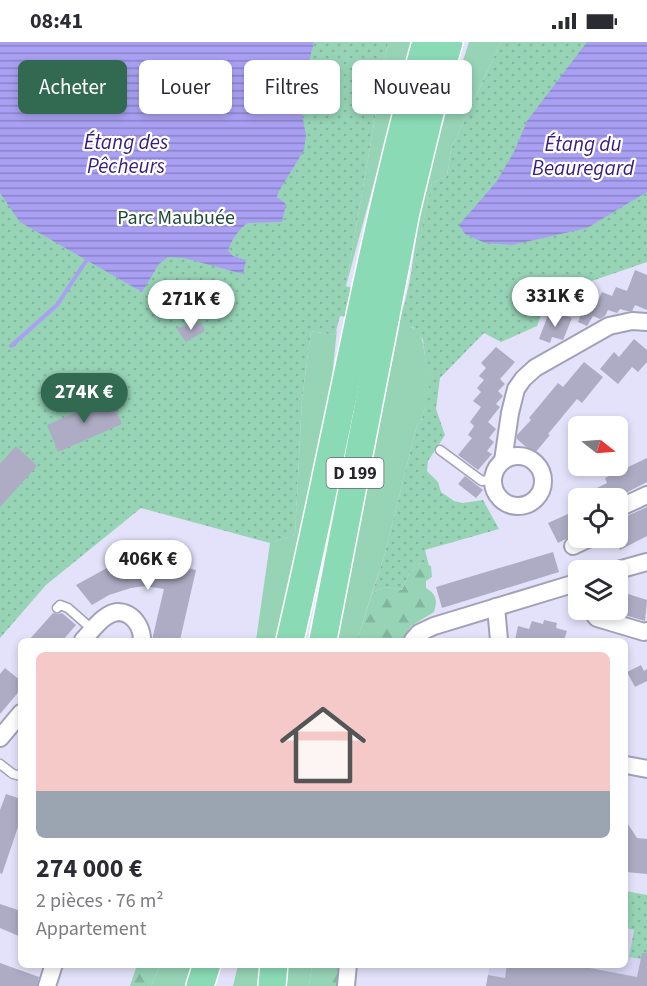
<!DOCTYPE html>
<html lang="fr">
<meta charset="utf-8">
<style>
:root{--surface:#fff;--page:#f2f2f3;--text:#2b2b33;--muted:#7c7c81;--line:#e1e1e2;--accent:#326951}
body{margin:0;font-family:"Source Sans 3",sans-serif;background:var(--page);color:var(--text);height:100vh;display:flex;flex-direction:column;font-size:22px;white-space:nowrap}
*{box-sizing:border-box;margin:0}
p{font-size:20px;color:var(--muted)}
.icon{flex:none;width:33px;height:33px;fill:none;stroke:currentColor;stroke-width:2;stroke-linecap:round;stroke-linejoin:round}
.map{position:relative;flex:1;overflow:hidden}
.side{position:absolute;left:18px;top:596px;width:610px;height:330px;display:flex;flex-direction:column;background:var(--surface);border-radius:9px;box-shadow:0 3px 9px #0003}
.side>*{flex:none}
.guide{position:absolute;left:18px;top:18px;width:612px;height:54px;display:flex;gap:12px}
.needle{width:39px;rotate:107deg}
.controls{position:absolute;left:568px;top:374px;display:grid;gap:12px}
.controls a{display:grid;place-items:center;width:60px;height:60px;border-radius:9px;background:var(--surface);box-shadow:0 3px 9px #0003;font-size:30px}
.price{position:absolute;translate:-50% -51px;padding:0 14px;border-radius:21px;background:#fff;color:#222;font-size:20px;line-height:39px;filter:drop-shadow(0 2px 3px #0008)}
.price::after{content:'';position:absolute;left:50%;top:36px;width:18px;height:14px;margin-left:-9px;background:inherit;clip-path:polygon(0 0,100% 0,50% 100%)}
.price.selected{background:var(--accent);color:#fff}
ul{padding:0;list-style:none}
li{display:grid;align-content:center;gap:12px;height:318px;padding:0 18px}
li+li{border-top:2px solid var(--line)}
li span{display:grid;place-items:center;height:186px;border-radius:9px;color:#555}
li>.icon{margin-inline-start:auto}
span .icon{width:108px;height:108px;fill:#fffc;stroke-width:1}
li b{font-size:26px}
.chip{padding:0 21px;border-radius:9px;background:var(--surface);box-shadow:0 3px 9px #0003;font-size:21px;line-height:54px}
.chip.selected{background:var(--accent);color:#fff}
.status{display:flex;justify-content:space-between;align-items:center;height:42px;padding:0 30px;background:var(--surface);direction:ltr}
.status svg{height:16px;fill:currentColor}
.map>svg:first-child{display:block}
.built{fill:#d6d4f3}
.green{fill:#97d4b6}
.forest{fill:url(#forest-firs)}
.park{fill:url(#park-dots)}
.water{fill:url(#water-rules)}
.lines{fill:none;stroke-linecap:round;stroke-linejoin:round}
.stream{stroke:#aaa0f3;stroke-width:4}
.building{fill:#aeacc4}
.service-casing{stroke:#a3a1b8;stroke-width:11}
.minor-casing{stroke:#a3a1b8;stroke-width:20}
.trunk-casing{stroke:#fff;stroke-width:30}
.service{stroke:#fff;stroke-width:8}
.minor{stroke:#fff;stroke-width:16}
.trunk{stroke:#8adab6;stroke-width:27}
.labels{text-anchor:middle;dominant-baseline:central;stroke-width:4.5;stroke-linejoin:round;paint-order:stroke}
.shield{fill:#fff;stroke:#67666d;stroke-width:1.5}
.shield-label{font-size:18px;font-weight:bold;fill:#26252e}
.park-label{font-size:20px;fill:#1f4b38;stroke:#fff}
.water-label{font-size:21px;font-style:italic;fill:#381d7c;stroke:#fff}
</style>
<div class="status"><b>08:41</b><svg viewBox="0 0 49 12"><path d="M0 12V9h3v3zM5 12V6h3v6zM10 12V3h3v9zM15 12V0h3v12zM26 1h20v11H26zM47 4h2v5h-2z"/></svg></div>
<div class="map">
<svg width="647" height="944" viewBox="0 0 647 944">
<defs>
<pattern id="forest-firs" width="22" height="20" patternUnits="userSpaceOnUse" patternTransform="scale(1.5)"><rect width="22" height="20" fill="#97d4b6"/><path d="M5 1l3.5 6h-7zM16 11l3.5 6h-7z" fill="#82b69d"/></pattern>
<pattern id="park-dots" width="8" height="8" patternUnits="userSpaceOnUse" patternTransform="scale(1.5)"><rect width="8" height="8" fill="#97d4b6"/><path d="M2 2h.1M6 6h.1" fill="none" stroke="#82b69d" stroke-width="1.8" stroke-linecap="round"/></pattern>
<pattern id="water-rules" width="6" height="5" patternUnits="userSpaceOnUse" patternTransform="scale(1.5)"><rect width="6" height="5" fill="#aaa0f3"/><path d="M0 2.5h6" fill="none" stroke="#8a82c5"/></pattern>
</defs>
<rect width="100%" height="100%" fill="#e3e2fa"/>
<!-- built -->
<polygon class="built" points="626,886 634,888 647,918 647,944 486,944 490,923 626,922"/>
<!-- green -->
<g class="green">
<polygon points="388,0 412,0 346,244"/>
<polygon points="469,0 501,0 451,107 447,134 432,141 409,244 423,152 432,115"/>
<path d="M400 281C425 287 422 299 426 320 427 325 431 329 432 333 433 341 423 370 421 380L417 383 385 511 357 598H336Z"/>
<polygon points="337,287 329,366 281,598 256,598 270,501 295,493 302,357 311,289 335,293"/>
<polygon points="160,923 199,923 192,944 151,944"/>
<polygon points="238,923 267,923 265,944 233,944"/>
<polygon points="283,923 312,923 309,944 281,944"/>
</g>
<!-- forest -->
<g class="forest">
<path d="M420 521 431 524 432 535 426 539V546C436 552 438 558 434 570L411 584 402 598H357L372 552C382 543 390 545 402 548L409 532Z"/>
<polygon points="137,923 160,923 151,944 130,944"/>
<polygon points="312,923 341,923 339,944 309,944"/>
</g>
<!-- park -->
<g class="park">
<path d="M0 0H388L346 244 404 264 432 141 447 134 451 107 501 0H647V220L548 254 537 284 501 300 484 291 440 336 436 367 445 393 428 419 427 429 438 440 441 450 454 459 463 461 483 458 499 487 425 508 429 524 420 521 409 532 402 548C390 545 382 543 372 552L385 511 417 383 421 380 432 333 426 323 423 298 413 285 340 274 335 293 311 289 302 357 295 493 270 501 141 466 46 543 0 596Z"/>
<polygon points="626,849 647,853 647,918 629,915 634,888 626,886"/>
</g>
<!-- water -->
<g class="water">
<path d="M0 0H314L302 46 301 67 306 93 304 108 279 149 277 155 286 162 282 180 248 181C239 186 231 199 228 209L233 214 246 218 243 232 184 216 168 215 159 222 142 250 20 180 0 151Z"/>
<polygon points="587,0 647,0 647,150 587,186 512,203 485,201 465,192 459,183 497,139 514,110 527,79"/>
</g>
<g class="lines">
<!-- stream -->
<polyline class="stream" points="11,304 57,263 86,219"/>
</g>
<!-- building -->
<g class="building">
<polygon points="635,228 647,233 647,268 635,263 632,269 627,269 620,267 617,271 608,268 605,274 600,277 593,274 587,284 578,280 587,257 597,261 602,250 612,254 616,245 627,249"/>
<polygon points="561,272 572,276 563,298 552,295 550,301 539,297 548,273 559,277"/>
<polygon points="201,280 205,289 186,300 176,286"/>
<polygon points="634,297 647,308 647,320 638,330 632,325 618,342 600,327 614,310 619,315"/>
<polygon points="496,305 515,320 500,337 505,342 498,349 503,354 496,362 500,365 488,380 496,387 489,396 494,400 487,409 492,412 478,428 458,413 472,396 468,393 474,384 470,380 481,365 473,359 481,350 477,346 484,338 479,334 486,326 481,321"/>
<polygon points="584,320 603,335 582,361 577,357 548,392 550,393 534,412 517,397 517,393 531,378 529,376 558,341 563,345"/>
<polygon points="110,355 122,382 58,410 47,383"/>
<polygon points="16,404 37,424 0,465 0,422"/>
<polygon points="647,416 647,440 616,456 576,456 607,441 605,436"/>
<polygon points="465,434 483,448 476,456 458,442"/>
<polygon points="647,465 647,494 620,508 614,495 618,495 618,483 626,479 624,477 627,474"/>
<polygon points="579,467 579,490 558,501 548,481"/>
<polygon points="553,510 559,530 442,566 436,545"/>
<polygon points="139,519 161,520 196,528 180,598 152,598 164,547 145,544 131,546 109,553 92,563 76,543 107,526"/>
<polygon points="622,550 647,558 645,579 618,571 618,551 622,552"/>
<polygon points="53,571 58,572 62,571 76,583 63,598 29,598"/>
<polygon points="544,578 557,581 556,586 567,589 564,598 515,598 518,584 529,587 532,579 543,582"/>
<polygon points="641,623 644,629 647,627 647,639 635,645 627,630"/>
<polygon points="5,626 21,639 21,647 0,672 0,632"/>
<polygon points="6,752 21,757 21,786 18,785 2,832 0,831 0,768"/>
<polygon points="626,779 637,796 647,797 647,832 626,830"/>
<polygon points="0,862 21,869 21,895 0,886"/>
<polygon points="642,911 647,911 647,944 486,944 488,933 505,936 507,922 569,922 637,935"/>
<polygon points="0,921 39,935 37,944 0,944"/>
</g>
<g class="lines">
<!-- service casing -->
<g class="service-casing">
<g id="service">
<polyline points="440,408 482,439 493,437"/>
<polyline points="57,566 60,563 68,566 93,588"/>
<polyline points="0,722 13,732 21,734"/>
</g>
</g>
<!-- minor casing -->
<g class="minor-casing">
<g id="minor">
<circle cx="518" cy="439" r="25"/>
<polyline points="503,419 510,371 516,347 523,337 535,326 609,284 632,279 647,280"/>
<polyline points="618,469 621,465 647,453"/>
<polyline points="573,504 592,495"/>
<polyline points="618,528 647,520"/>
<polyline points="496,565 499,598"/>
<polyline points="592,567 593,571 597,576 644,590 647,589"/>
<path d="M83 598C90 591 98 579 107 574 125 562 142 580 142 598"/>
<polyline points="413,598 419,591 434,584 579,540"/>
<polyline points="0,696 21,671"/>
<polyline points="626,723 647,727"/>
<polyline points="47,944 54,922"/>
<polyline points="346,944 348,922"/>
</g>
</g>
<!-- trunk casing -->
<g class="trunk-casing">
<g id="trunk">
<path d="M290 598C337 399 370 197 426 0"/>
<polyline points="323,598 406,170 436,46 449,0"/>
<polyline points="200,944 207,922"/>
<polyline points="272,944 274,922"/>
</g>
</g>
<!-- service -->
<use href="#service" class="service"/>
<!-- minor -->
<use href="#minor" class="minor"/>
<!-- trunk -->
<use href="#trunk" class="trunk"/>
</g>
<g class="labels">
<!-- shield labels -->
<rect class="shield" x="326.5" y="416" width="57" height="30" rx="4.5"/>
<g class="shield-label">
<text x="355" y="431">D 199</text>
</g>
<!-- park labels -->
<g class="park-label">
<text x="176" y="176">Parc Maubuée</text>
</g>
<!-- water labels -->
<g class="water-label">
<text x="126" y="100">Étang des<tspan x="126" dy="24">Pêcheurs</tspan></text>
<text x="583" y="102">Étang du<tspan x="583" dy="24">Beauregard</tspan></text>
</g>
</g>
</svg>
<div class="controls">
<a><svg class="needle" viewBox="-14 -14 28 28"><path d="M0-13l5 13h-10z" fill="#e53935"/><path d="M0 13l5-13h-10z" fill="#7c7c81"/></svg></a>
<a><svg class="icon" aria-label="locate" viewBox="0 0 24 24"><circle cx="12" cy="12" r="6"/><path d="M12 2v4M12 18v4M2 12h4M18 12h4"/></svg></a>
<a><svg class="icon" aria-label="layers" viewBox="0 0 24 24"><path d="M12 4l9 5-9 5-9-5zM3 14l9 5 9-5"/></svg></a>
</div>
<b class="price" style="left:555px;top:286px">331K €</b>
<b class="price" style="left:191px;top:289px">271K €</b>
<b class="price selected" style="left:84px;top:382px">274K €</b>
<b class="price" style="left:148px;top:549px">406K €</b>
<div class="guide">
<a class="chip selected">Acheter</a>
<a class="chip">Louer</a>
<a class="chip">Filtres</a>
<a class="chip">Nouveau</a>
</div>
<section class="side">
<ul>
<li><span style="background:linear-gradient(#f6c9c9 75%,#9aa5b1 0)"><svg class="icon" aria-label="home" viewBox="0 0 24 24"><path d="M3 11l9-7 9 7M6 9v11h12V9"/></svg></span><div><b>274 000 €</b><p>2 pièces · 76 m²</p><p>Appartement</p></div></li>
</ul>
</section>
</div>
